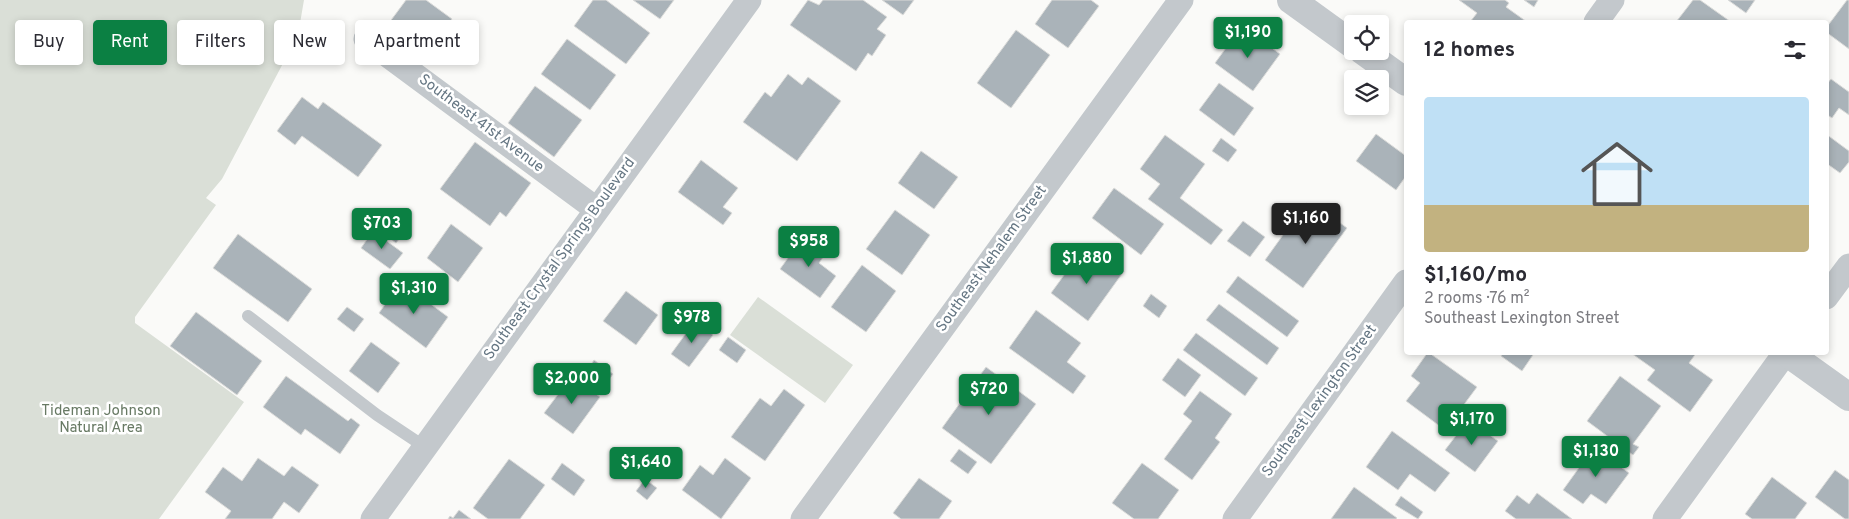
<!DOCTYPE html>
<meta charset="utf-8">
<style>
:root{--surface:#fff;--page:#f2f2f3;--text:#2b2b33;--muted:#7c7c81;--line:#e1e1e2;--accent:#0b8043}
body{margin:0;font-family:Overpass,sans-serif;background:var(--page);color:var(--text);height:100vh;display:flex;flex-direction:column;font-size:19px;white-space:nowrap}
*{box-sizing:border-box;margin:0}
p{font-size:16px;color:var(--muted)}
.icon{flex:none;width:28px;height:28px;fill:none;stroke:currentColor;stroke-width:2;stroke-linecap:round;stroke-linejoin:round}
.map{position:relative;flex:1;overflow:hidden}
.side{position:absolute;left:1404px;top:20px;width:425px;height:335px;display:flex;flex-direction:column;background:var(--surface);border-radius:5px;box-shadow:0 2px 8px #0003}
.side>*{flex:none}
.hud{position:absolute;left:15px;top:20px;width:475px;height:45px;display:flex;gap:10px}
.buttons{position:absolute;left:1344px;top:15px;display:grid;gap:10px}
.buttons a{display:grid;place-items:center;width:45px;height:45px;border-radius:5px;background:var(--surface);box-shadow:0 2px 8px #0003;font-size:25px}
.price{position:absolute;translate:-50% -42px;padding:0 11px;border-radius:5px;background:var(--accent);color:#fff;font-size:16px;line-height:32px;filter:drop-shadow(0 1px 2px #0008)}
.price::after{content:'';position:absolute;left:50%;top:30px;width:15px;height:11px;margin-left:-8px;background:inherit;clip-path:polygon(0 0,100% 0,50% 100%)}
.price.current{background:#222;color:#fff}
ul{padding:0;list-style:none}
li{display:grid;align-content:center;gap:10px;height:265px;padding:0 20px}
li+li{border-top:1px solid var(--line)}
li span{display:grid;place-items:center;height:155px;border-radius:5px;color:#555}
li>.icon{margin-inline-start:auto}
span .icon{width:90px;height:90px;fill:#fffc;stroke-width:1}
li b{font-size:21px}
h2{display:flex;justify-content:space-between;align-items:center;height:60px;padding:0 20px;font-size:21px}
.tag{padding:0 18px;border-radius:5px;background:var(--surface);box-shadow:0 2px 8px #0003;font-size:18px;line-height:45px}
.tag.current{background:var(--accent);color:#fff}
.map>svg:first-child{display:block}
.green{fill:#dadfd7}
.building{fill:#aab3b9;stroke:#dcdcda}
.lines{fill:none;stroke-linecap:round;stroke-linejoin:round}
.service{stroke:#c3c8cc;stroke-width:12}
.minor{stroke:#c3c8cc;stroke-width:25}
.tertiary{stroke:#c3c8cc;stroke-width:28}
.labels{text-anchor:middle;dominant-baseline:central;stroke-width:5;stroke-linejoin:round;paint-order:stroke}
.street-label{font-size:15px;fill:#657683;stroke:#fff}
.park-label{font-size:15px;fill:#687a64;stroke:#fff}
</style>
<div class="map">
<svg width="1849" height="519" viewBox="0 0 1849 519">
<rect width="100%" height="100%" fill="#fafaf8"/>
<!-- green -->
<g class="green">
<polygon points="0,0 304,0 298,35 222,179 206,198 216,205 135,317 135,323 244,402 159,519 0,519"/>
<polygon points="758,297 853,365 825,403 730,335"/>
</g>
<!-- building -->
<g class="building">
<polygon points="406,0 426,0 452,19 422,60 383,31"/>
<polygon points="593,0 606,0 650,33 626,64 574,26"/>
<polygon points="633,0 674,0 660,19"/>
<polygon points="808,0 819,5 823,0 863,0 887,17 877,29 886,35 872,56 868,53 856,71 790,25"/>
<polygon points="882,0 914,0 903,15"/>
<polygon points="1052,0 1091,0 1099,6 1068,48 1035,24"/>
<polygon points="1459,0 1505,0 1509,3 1506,7 1527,22 1470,22 1477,13"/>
<polygon points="1524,0 1538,0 1534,7"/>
<polygon points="1693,0 1700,0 1731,22 1676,22"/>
<polygon points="1728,0 1755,0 1746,13"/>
<polygon points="1847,0 1849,0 1849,49 1826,32 1826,28"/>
<polygon points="1242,26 1280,54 1253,91 1215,63"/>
<polygon points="1016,30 1050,55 1011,108 977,83"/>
<polygon points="567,39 616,75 590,110 541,74"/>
<polygon points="788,74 802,85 808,77 841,101 797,161 743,122 765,92 771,97"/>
<polygon points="1831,79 1849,92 1849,115 1839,108 1832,118 1826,114 1826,85"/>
<polygon points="1219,83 1254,108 1234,136 1199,110"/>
<polygon points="535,86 582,120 554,157 508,123"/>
<polygon points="302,97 318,109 323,102 382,145 358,177 302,136 295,145 277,131"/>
<polygon points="1376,134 1406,156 1406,176 1396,190 1356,161"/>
<polygon points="1826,134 1849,151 1849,162 1840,173 1826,163"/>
<polygon points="1165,135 1205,164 1180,198 1223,230 1211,245 1148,199 1160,184 1140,169"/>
<polygon points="1221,138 1237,150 1228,162 1212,151"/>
<polygon points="475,142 531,183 506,217 500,212 490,226 440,189"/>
<polygon points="921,151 958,177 934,209 898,183"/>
<polygon points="701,160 738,188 723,207 732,213 723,225 678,192"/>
<polygon points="1114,188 1164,224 1141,255 1092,218"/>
<polygon points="1306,203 1327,218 1329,215 1347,228 1303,288 1265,260"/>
<polygon points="895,210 930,235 902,275 866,249"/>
<polygon points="382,218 403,234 396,243 375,227"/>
<polygon points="1243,221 1265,237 1250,257 1227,241"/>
<polygon points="451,224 483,248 458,282 427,258"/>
<polygon points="373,231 403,253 390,269 361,248"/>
<polygon points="238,234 312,289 288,322 213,268"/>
<polygon points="804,236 826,253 819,263 836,276 820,298 780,269"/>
<polygon points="1102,255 1124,271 1088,321 1051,293 1078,256 1093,267"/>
<polygon points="862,265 896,291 866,332 831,307"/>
<polygon points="1238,276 1299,321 1287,337 1226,292"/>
<polygon points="401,282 448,317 426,348 379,313"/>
<polygon points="626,291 658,315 636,345 603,321"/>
<polygon points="1151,294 1167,306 1159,318 1143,306"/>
<polygon points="1219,304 1279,348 1267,365 1206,320"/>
<polygon points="347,307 364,319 354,332 337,319"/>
<polygon points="1036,310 1081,343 1067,362 1086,376 1073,394 1009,348"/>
<polygon points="196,312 262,361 237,395 170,346"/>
<polygon points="695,321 713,335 689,367 671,354"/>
<polygon points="1196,333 1258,378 1245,396 1183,350"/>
<polygon points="728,337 746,350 737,363 719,350"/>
<polygon points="371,342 400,363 378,393 349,371"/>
<polygon points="1428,352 1477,387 1445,430 1406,401 1420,383 1411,376"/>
<polygon points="1503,352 1535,352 1522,371 1501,356"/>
<polygon points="1697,352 1689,363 1713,380 1690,412 1647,380 1655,370 1631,353"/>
<polygon points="1178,358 1201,375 1185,397 1162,380"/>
<polygon points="594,360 613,374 605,385 587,371"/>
<polygon points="986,367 1036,404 991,464 942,428"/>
<polygon points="286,376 348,421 351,418 360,425 340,454 305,429 301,435 263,407"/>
<polygon points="572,376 600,397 573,434 544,413"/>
<polygon points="1620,376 1661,406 1633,444 1639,447 1633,455 1587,421"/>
<polygon points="784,389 805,405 765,461 731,437 760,398 771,406"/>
<polygon points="1200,391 1232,414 1215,438 1220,442 1192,480 1164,459 1192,421 1183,414"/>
<polygon points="1468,420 1498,441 1475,472 1445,450"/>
<polygon points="1392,431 1450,473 1435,492 1410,474 1398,490 1366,467"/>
<polygon points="1594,447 1629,473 1606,504 1591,494 1583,504 1563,490"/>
<polygon points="959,449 977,462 968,474 950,461"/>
<polygon points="258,458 284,476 292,466 319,485 299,513 284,502 272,519 225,519 231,511 205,492 223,467 242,481"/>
<polygon points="725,458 751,478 721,519 682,490 700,465 713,475"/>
<polygon points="509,459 545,485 520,519 488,519 473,508"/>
<polygon points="562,463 585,480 574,496 551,479"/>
<polygon points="1142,463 1179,490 1158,519 1134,519 1112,503"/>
<polygon points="1835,470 1849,480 1849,519 1845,519 1815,497"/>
<polygon points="1772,477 1807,503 1795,519 1752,519 1745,514"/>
<polygon points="919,478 952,501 939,519 901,519 893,513"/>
<polygon points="645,479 657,488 647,500 636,491"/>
<polygon points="1354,487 1397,518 1396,519 1331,519"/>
<polygon points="1537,493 1572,519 1516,519 1505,511 1517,495 1529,504"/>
<polygon points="1401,496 1423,512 1418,519 1395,505"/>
<polygon points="459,510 471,519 448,519 450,516 453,518"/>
</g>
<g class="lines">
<!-- service -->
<polyline class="service" points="248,316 377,415 425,447"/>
<!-- minor -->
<g class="minor">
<polyline points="1596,22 1612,0"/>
<polyline points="366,39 596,209"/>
<polyline points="1826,297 1849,266"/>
<polyline points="373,519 749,0"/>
<polyline points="803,519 1181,0"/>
<polyline points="1235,519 1406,282"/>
<polyline points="1665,519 1786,352"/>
</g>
<!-- tertiary -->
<g class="tertiary">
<polyline points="1291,0 1352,44"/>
<polyline points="1363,51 1406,82"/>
<polyline points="1786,352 1849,397"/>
</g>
</g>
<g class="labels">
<!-- street labels -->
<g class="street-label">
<text transform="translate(481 124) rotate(37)">Southeast 41st Avenue</text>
<text transform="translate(560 259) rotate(-54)">Southeast Crystal Springs Boulevard</text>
<text transform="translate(992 259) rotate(-54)">Southeast Nehalem Street</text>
<text transform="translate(1320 401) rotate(-54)">Southeast Lexington Street</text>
</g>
<!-- park labels -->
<g class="park-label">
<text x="101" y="411">Tideman Johnson<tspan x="101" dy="17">Natural Area</tspan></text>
</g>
</g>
</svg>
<div class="buttons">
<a><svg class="icon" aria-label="locate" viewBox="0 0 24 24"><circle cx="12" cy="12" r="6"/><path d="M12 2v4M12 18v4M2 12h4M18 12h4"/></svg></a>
<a><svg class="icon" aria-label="layers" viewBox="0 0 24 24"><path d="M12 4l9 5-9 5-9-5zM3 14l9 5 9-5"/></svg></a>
</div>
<b class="price" style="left:1248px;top:59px">$1,190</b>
<b class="price current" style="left:1306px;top:245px">$1,160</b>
<b class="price" style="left:382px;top:250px">$703</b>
<b class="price" style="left:809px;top:268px">$958</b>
<b class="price" style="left:1087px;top:285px">$1,880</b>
<b class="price" style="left:414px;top:315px">$1,310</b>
<b class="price" style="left:692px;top:344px">$978</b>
<b class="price" style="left:572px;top:405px">$2,000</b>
<b class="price" style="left:989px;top:416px">$720</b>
<b class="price" style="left:1472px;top:446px">$1,170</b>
<b class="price" style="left:1596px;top:478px">$1,130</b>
<b class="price" style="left:646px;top:489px">$1,640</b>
<div class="hud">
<a class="tag">Buy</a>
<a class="tag current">Rent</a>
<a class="tag">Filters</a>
<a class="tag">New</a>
<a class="tag">Apartment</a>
</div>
<section class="side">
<h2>12 homes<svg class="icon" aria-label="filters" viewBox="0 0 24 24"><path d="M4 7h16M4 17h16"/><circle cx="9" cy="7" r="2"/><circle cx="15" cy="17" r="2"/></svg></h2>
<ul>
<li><span style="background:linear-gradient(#bfe0f5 70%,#c2b280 0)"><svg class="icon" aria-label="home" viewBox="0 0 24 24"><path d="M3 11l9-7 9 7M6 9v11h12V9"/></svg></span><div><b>$1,160/mo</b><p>2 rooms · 76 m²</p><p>Southeast Lexington Street</p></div></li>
</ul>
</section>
</div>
